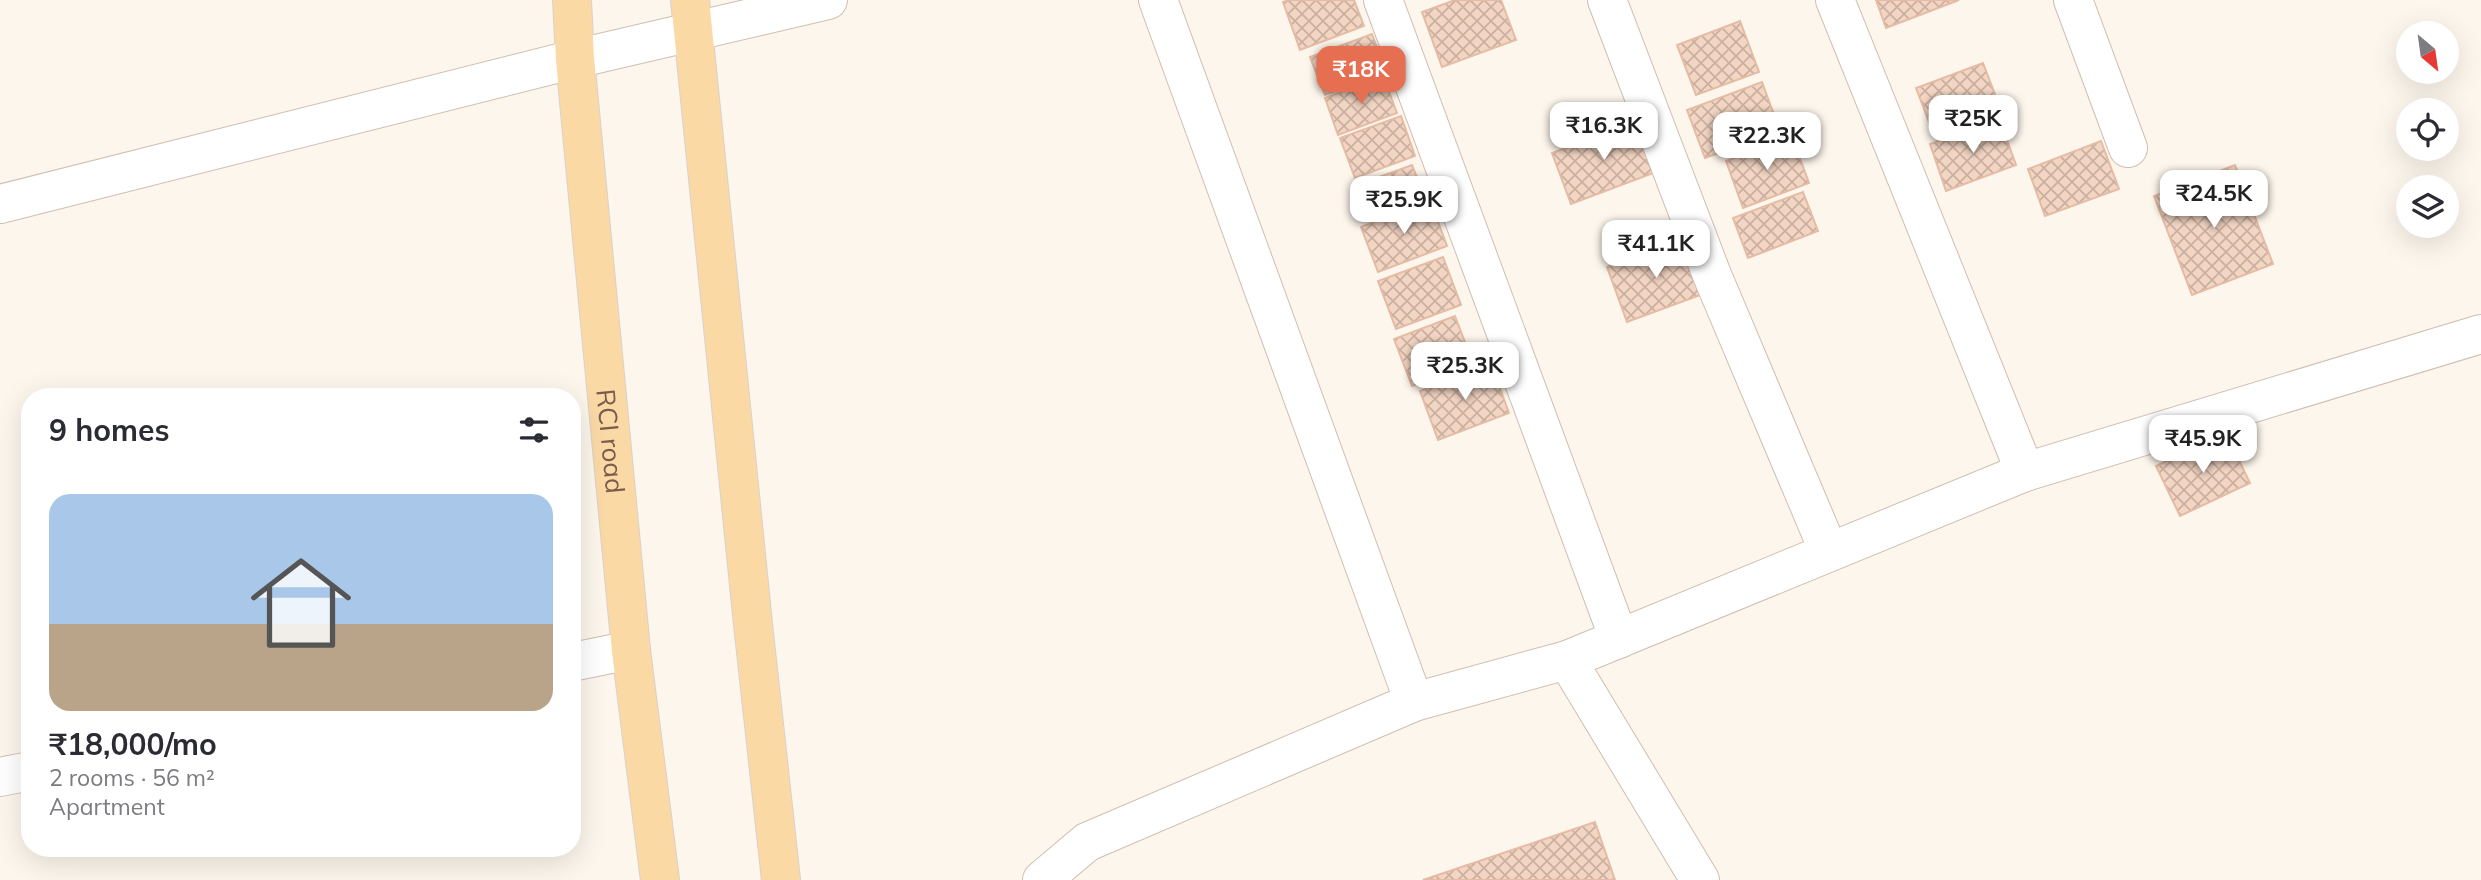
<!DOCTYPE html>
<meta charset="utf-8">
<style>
:root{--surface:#fff;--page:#f7f7f7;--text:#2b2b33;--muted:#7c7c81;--line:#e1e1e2;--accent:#e76f51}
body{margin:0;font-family:Mulish,sans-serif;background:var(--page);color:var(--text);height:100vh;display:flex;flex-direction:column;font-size:26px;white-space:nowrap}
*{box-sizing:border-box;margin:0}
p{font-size:23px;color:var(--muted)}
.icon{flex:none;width:38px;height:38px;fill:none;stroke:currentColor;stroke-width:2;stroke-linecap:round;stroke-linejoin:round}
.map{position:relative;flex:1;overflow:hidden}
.sheet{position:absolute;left:21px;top:388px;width:560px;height:469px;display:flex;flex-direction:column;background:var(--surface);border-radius:28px;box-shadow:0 7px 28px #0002}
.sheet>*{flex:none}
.needle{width:46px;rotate:151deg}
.tools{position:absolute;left:2396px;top:21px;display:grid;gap:14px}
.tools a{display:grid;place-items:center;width:63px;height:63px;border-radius:50%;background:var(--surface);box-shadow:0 7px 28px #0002;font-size:35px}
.price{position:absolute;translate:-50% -60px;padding:0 16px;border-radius:14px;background:#fff;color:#222;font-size:23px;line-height:46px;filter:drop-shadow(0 2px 4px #0008)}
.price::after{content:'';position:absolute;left:50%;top:42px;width:21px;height:16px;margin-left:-10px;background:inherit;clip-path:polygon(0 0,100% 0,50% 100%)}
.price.selected{background:var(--accent);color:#fff}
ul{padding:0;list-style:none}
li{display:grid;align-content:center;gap:14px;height:371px;padding:0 28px}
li+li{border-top:2px solid var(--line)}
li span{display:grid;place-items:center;height:217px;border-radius:21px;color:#555}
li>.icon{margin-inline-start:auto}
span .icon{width:126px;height:126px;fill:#fffc;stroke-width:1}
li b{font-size:30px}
h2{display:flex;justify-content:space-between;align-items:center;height:84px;padding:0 28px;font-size:30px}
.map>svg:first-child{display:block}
.building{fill:url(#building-cross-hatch);stroke:#e6bba3;stroke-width:2}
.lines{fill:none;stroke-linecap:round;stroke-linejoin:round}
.minor-casing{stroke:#d1beb0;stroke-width:40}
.major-casing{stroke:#dad1cd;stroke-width:40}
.minor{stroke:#fff;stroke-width:38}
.major{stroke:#fbd9a5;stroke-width:38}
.labels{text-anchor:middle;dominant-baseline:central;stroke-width:7;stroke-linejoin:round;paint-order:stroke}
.street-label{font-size:26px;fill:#7a5c4d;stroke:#fffaf3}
</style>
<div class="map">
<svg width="2481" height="880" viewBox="0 0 2481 880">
<defs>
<pattern id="building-cross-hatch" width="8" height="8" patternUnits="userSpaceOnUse" patternTransform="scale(1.75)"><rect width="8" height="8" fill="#f3d5c3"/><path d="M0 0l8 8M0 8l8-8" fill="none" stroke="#cab0a1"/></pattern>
</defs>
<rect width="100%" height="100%" fill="#fdf6ec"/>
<!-- building -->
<g class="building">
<polygon points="1288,0 1354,0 1364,26 1300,50 1283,2"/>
<polygon points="1455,0 1501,0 1516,40 1442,67 1422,12"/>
<polygon points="1876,0 1959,0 1886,28"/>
<polygon points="1740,21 1759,72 1696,95 1677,45"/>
<polygon points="1372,34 1386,72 1325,95 1310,57"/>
<polygon points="1983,63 2001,110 1934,135 1916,88"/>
<polygon points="1383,76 1397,113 1338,135 1325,98"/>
<polygon points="1762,82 1780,131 1705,158 1687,110"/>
<polygon points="1401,116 1415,156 1355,178 1340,138"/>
<polygon points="1999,118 2016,165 1946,191 1930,144"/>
<polygon points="1637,121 1656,172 1571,204 1552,153"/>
<polygon points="1792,137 1809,183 1743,208 1726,161"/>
<polygon points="2101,141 2119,189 2045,216 2028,169"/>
<polygon points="1412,165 1424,195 1365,217 1354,186"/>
<polygon points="2235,165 2273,264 2192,295 2154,196"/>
<polygon points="1803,192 1818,231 1748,258 1733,218"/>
<polygon points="1430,200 1447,246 1378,272 1361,227"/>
<polygon points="1685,238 1706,293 1627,322 1607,267"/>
<polygon points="1443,257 1461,305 1396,329 1378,281"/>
<polygon points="1455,316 1473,363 1412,386 1394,339"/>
<polygon points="1491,364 1509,413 1438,440 1420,391"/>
<polygon points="2226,434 2250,483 2180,516 2156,466"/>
<polygon points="1595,822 1615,880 1423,880"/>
</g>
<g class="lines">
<!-- minor casing -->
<g class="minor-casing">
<g id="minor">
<polyline points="1158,0 1414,702"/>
<polyline points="1383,0 1619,639"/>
<polyline points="1607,0 1712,275 1829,552"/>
<polyline points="1835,0 2025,472"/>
<polyline points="2073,0 2128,148"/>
<polyline points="0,204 575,59 828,0"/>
<polyline points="1567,660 1700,880"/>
<polyline points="572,662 631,650"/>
<polyline points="0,777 30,771"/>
<polyline points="1042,880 1087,842 1414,702 1567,660 2025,472 2481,334"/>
</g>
</g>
<!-- major casing -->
<g class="major-casing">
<g id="major">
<path id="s1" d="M572 0 575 59 631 650 660 880"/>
<polyline points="690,0 753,624 781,880"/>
</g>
</g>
<!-- minor -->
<use href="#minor" class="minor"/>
<!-- major -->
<use href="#major" class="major"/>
</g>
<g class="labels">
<!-- street labels -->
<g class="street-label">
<text stroke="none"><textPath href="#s1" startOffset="443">RCI road</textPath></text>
</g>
</g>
</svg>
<div class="tools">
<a><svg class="needle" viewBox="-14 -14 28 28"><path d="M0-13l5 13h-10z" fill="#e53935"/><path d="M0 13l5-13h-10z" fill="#7c7c81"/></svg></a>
<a><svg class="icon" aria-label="locate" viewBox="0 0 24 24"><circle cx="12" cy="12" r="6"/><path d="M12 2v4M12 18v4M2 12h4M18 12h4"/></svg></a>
<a><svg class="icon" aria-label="layers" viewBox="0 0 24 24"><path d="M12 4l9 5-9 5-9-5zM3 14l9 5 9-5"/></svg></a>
</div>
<b class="price selected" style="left:1361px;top:106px">₹18K</b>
<b class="price" style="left:1973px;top:155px">₹25K</b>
<b class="price" style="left:1604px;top:162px">₹16.3K</b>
<b class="price" style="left:1767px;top:172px">₹22.3K</b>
<b class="price" style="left:2214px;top:230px">₹24.5K</b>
<b class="price" style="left:1404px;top:236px">₹25.9K</b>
<b class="price" style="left:1656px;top:280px">₹41.1K</b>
<b class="price" style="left:1465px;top:402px">₹25.3K</b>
<b class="price" style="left:2203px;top:475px">₹45.9K</b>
<section class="sheet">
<h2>9 homes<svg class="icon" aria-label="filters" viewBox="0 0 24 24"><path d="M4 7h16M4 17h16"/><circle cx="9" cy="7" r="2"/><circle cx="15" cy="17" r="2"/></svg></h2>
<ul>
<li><span style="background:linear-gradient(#a9c7e8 60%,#b9a48a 0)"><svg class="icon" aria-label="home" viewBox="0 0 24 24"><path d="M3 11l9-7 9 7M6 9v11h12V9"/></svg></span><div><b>₹18,000/mo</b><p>2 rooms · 56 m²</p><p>Apartment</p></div></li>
</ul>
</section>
</div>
